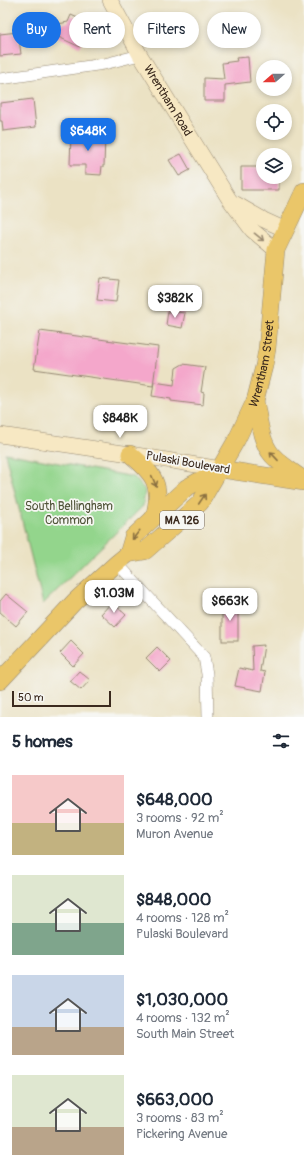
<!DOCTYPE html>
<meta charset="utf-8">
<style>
:root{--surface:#fff;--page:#f2f2f3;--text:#1f2937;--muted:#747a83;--accent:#1a73e8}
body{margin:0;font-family:Pangolin,sans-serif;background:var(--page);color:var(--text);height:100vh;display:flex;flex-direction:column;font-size:15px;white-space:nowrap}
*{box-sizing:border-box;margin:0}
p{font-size:13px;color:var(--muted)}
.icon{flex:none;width:22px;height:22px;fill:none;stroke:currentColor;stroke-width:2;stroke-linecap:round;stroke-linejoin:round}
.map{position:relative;height:717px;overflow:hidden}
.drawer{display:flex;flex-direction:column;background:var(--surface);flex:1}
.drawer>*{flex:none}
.banner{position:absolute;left:12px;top:12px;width:280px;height:36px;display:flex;gap:8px}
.needle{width:26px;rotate:250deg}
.controls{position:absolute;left:256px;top:60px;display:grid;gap:8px}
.controls a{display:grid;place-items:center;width:36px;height:36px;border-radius:50%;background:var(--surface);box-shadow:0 2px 6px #0003;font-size:20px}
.scale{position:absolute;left:12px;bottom:10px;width:99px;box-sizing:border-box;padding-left:4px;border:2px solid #3b2a1e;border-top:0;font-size:11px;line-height:14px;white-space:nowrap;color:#3b2a1e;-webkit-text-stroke:3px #f6f6f2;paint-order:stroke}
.price{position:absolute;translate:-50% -34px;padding:0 9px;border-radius:8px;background:#fff;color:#222;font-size:13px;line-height:26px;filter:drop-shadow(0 1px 2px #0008)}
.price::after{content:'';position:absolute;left:50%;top:24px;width:12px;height:9px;margin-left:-6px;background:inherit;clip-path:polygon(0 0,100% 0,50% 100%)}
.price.active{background:var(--accent);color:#fff}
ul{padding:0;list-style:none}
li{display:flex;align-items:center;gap:12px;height:100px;padding:0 12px}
li span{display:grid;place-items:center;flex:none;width:112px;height:80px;border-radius:0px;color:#555}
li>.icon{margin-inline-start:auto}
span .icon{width:48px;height:48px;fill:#fffc;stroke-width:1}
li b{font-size:17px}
h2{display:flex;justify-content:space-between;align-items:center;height:48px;padding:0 12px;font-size:17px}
.chip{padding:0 14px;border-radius:18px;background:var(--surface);box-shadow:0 2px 6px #0003;font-size:14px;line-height:36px}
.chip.active{background:var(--accent);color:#fff}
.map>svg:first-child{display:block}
.green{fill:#93d58c;stroke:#678055}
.building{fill:#f4a7cb}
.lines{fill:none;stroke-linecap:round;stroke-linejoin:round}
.minor-casing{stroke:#938671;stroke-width:12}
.secondary-casing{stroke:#938671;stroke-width:16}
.primary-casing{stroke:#938671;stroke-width:18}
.minor{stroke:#fff;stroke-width:11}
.secondary{stroke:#f7e8c3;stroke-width:15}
.primary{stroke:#eac669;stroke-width:17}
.oneway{stroke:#998970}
.oneway2{stroke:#8a7040}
.labels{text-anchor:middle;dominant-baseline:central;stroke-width:3.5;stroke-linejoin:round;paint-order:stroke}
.shield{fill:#f6f6f2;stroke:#73675e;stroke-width:1}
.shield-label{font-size:11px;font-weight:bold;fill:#3b2a1e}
.street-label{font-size:12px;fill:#3b2a1e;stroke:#f6f6f2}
.park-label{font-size:12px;fill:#51553a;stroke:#f6f6f2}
</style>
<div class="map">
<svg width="304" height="717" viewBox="0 0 304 717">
<rect width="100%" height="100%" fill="#f6f6f2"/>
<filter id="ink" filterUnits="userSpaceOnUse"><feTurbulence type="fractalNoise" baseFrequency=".025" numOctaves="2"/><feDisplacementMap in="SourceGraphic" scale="8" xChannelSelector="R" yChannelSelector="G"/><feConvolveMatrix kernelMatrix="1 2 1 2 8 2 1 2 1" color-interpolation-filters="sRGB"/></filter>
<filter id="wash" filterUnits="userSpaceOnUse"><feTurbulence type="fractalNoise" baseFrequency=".012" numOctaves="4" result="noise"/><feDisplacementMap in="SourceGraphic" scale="16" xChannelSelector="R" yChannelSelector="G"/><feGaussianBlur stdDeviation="0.9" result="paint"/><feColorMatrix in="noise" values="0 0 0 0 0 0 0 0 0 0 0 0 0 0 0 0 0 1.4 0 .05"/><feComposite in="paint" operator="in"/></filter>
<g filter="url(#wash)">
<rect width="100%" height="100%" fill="#ebe2c4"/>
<!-- green -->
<polygon class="green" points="5,453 134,477 145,490 143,506 43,604"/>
<g id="blocks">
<!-- building -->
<g class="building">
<polygon points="71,15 91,24 80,47 39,28 68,22"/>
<polygon points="18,32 21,54 0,56 0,34"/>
<polygon points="248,57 250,82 225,85 225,101 204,101 204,78 224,79 222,63 237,61 236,58"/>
<polygon points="33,99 36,127 3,131 2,121 0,121 0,103"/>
<polygon points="71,133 102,134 102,136 105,136 104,166 102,166 101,175 85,174 85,165 70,165"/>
<polygon points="181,154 190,170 179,176 169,160"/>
<polygon points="241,167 263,167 263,177 279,177 279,190 241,190"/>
<polygon points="100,278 119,280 116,302 97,300"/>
<polygon points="168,311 185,313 182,328 166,325"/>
<polygon points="40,331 158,347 153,386 34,369"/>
<polygon points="183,364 205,367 201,392 204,393 203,405 171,401 171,399 152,396 154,382 174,385 176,368"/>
<polygon points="6,594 28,612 16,626 0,612 0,601"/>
<polygon points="112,602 126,615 115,627 101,614"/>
<rect x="222" y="604" width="16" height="37"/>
<polygon points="71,641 84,654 73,666 60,653"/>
<polygon points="264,645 260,671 265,672 262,691 235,686 239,668 253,671 252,646"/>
<polygon points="157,647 171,661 160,672 146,658"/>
<polygon points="79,671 90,680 81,690 70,681"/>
</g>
</g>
</g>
<g filter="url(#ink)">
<use href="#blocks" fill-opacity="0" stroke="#938671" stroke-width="1"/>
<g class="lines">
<!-- minor casing -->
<g class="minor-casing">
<g id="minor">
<polyline points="0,79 104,64 140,55"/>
<polyline points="117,563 204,657 207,674 208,717"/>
</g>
</g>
<!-- secondary casing -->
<g class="secondary-casing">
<g id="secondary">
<path id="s1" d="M110 0 140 55 229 199 252 230 276 250"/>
<polyline points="236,204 264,220 286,230"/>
<polyline points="0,435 130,454 221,469"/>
</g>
</g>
<!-- primary casing -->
<g class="primary-casing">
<g id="primary">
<path d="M255 401C259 418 260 441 272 455 281 465 293 472 304 480"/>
<path d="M130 454C154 474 163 485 154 517"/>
<polyline points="221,469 304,482"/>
<polyline points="128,554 133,537 186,488 221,469"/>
<path id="s2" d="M0 681 75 601 117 563 128 554 145 551 200 503 237 439 255 401 264 366 267 349 276 250 304 191"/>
</g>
</g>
<!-- minor -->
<use href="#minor" class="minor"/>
<!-- secondary -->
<use href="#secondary" class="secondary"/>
<!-- primary -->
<use href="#primary" class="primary"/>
</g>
<!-- one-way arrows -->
<defs><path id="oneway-shaft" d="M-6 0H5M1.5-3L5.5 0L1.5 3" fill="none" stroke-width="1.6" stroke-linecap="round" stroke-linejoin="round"/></defs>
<use class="oneway" href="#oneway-shaft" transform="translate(259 237) rotate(39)"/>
<g class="oneway2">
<use href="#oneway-shaft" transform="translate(274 456) rotate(-133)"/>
<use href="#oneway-shaft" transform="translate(154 481) rotate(67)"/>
<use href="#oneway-shaft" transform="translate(202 499) rotate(-56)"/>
<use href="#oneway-shaft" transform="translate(136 535) rotate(129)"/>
</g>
</g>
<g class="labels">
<!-- shield labels -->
<rect class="shield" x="160" y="511" width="44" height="18" rx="3"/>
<g class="shield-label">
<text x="182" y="520">MA 126</text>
</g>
<!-- street labels -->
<g class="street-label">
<text stroke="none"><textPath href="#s1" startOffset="116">Wrentham Road</textPath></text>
<text stroke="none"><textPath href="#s2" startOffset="425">Wrentham Street</textPath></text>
<text transform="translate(188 463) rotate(10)">Pulaski Boulevard</text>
</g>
<!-- park labels -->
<g class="park-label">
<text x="69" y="506">South Bellingham<tspan x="69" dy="14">Common</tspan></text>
</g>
</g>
</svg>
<div class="controls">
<a><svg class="needle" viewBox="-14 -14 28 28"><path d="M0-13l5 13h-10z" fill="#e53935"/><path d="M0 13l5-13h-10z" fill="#747a83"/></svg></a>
<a><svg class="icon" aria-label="locate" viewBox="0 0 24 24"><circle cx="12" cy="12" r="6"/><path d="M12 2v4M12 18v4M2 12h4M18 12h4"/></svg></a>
<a><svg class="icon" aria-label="layers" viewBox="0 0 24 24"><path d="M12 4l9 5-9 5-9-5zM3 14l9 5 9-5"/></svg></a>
</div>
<div class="scale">50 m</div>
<b class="price active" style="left:88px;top:152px">$648K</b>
<b class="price" style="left:175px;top:319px">$382K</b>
<b class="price" style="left:120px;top:439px">$848K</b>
<b class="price" style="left:114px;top:614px">$1.03M</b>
<b class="price" style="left:230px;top:622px">$663K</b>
<div class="banner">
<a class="chip active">Buy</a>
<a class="chip">Rent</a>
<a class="chip">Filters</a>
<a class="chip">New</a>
</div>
</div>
<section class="drawer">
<h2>5 homes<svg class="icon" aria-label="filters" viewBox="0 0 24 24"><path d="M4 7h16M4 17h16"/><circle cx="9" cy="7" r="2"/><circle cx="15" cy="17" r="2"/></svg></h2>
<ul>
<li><span style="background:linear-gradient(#f6c9c9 60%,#c2b280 0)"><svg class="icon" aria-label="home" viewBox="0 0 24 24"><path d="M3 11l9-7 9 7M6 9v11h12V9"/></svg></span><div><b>$648,000</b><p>3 rooms · 92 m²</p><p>Muron Avenue</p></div></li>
<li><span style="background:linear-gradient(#dfe7d0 60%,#7fa58c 0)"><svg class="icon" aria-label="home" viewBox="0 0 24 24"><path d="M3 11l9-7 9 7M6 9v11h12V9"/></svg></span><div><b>$848,000</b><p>4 rooms · 128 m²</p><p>Pulaski Boulevard</p></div></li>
<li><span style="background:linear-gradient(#c9d6e8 65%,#b9a48a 0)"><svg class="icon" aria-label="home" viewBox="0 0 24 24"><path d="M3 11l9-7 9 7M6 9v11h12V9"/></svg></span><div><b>$1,030,000</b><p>4 rooms · 132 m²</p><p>South Main Street</p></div></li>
<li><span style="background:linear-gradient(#dfe7d0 65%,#b9a48a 0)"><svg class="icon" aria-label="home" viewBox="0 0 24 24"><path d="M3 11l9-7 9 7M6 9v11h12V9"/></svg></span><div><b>$663,000</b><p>3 rooms · 83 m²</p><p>Pickering Avenue</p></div></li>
</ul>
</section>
